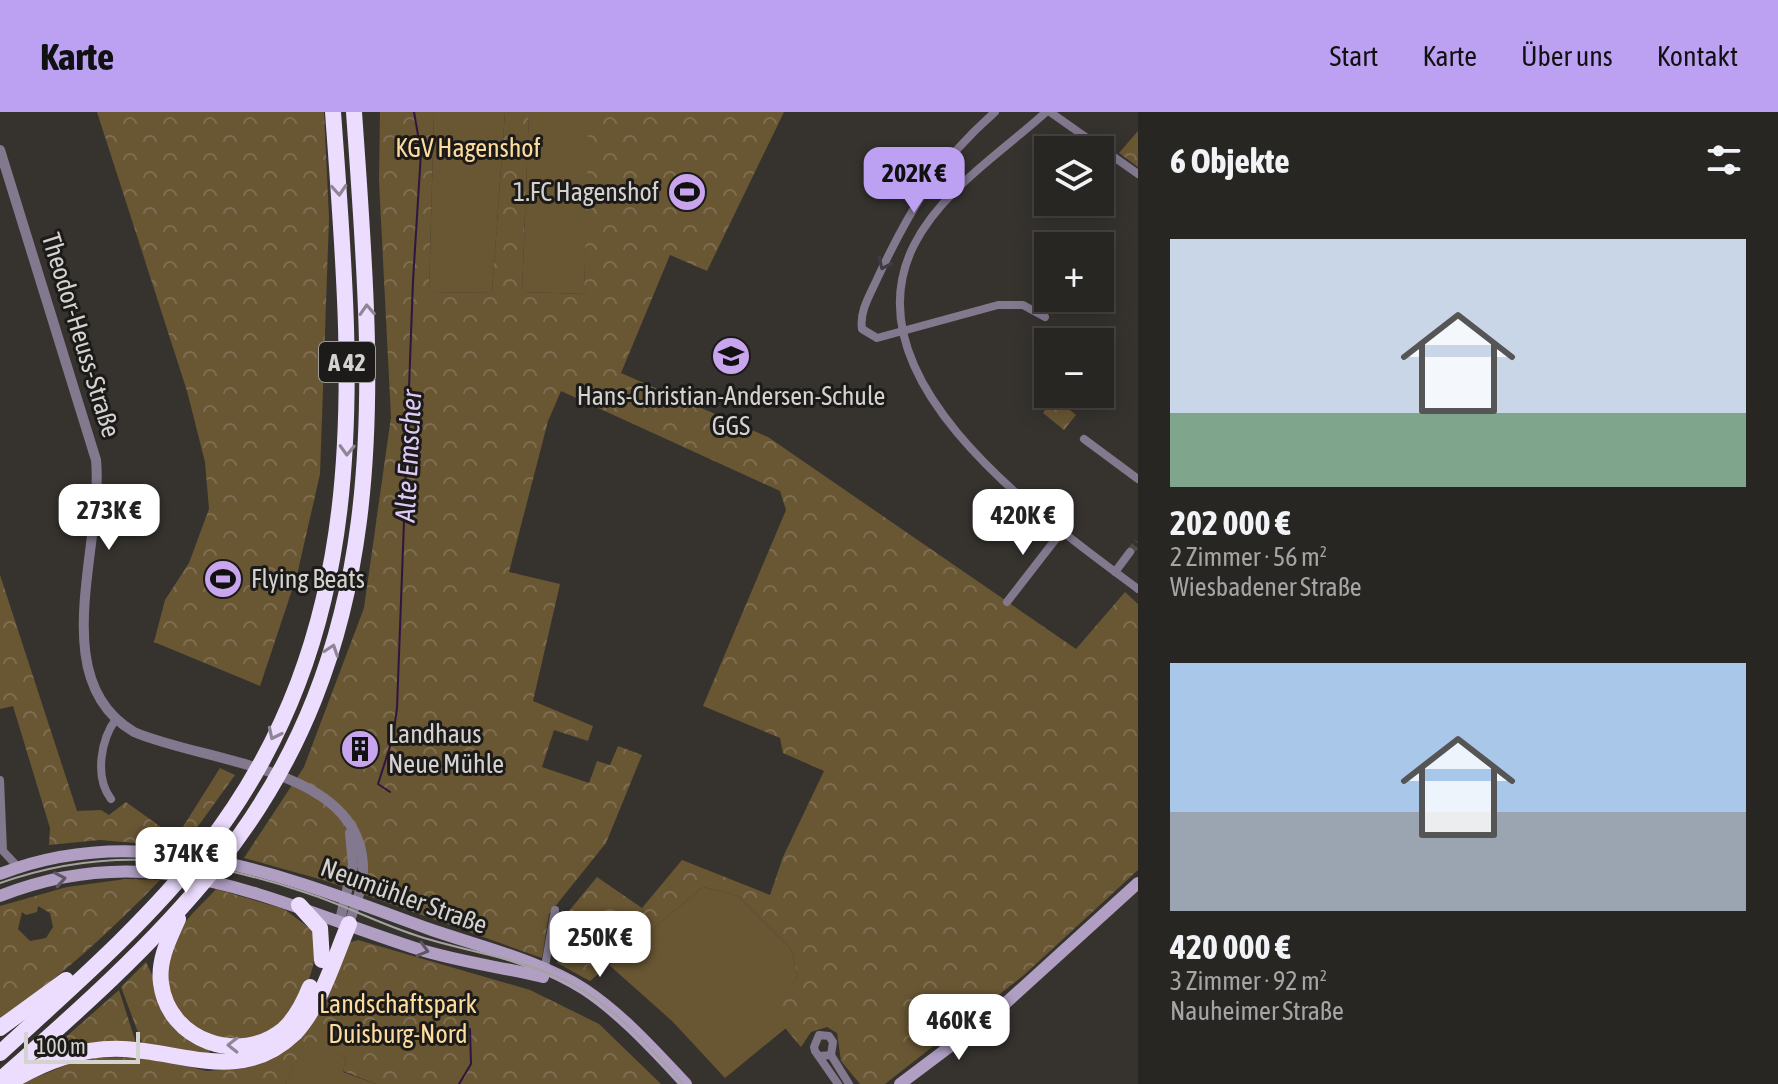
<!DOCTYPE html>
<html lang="de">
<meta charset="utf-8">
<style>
:root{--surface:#282623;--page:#343230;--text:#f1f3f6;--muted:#a5a5a6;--line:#444341;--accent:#bca0f2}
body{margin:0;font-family:"Asap Condensed",sans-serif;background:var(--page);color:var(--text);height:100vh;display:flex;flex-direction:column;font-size:30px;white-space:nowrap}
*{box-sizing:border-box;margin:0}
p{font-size:26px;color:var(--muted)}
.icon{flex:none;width:44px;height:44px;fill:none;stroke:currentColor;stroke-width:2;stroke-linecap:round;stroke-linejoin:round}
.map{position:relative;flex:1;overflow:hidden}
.details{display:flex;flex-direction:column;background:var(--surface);width:640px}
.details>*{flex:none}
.fabs{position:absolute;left:1034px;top:24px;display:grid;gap:16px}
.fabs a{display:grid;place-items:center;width:80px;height:80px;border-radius:0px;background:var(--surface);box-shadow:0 4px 20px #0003,0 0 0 2px var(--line);font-size:40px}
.scale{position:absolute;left:24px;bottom:20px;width:116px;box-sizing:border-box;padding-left:8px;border:4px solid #d5d3d0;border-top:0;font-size:22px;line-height:28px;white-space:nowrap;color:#d5d3d0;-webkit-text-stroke:6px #1c1b19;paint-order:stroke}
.price{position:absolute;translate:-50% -68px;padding:0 18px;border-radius:16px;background:#fff;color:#222;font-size:26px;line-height:52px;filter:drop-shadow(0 2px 4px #0008)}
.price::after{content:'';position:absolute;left:50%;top:48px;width:24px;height:18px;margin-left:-12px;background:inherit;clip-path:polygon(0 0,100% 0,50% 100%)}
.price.selected{background:var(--accent);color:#111}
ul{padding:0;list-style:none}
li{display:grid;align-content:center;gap:16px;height:424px;padding:0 32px}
li span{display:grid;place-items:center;height:248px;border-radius:0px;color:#555}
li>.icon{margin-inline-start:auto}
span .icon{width:144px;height:144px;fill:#fffc;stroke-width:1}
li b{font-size:34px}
h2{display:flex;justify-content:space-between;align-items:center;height:96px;padding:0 32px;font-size:34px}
header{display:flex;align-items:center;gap:48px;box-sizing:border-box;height:112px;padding:0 40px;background:var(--accent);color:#111}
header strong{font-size:38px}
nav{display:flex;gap:44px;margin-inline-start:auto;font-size:28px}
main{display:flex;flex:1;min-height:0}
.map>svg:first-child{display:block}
.green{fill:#695633}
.forest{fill:url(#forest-crowns);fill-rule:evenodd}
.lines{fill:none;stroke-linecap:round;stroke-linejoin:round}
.stream{stroke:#2d1641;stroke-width:2}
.minor-tunnel{stroke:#4e4b47;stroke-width:8;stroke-dasharray:8 4;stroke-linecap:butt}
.minor{stroke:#83798f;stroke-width:8}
.tertiary{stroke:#83798f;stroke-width:10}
.secondary{stroke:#b09fc3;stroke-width:12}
.motorway{stroke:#ecddfe;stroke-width:16}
.tram{stroke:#a4a29e;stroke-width:2}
.oneway{stroke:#8e8697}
.oneway2{stroke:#403c42}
.oneway3{stroke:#5f5665}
.labels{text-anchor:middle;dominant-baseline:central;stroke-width:6;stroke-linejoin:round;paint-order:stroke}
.shield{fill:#1c1b19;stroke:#9e9c99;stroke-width:2}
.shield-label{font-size:24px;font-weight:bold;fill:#d5d3d0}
.park-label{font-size:26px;fill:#fedc9e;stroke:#1c1b19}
.poi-label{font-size:26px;fill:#d5d3d0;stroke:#1c1b19;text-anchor:start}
.street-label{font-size:26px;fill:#d5d3d0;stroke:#1c1b19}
.water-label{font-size:28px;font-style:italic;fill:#dfc9f7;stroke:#1c1b19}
</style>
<header>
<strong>Karte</strong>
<nav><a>Start</a><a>Karte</a><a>Über uns</a><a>Kontakt</a></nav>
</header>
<main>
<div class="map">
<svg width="1138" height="972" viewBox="0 0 1138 972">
<defs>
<pattern id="forest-crowns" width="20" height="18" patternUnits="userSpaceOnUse" patternTransform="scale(2)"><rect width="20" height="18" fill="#695633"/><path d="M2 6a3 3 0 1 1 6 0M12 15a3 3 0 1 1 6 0" fill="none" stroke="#7e6d50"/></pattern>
</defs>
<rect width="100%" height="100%" fill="#36332f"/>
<!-- green -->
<g class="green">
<polygon points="434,0 505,0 492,181 429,180"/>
<polygon points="529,0 590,0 584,182 522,180"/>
<polygon points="703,775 738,784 791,837 798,866 766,892 786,916 725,966 672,909 609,853"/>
<polygon points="305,930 346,946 343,960 376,972 285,972"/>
</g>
<!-- forest -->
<g class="forest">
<polygon points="97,0 324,0 329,106 320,362 297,463 260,574 154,530 165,488 189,451 209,397 205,350 187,279"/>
<polygon points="380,0 434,0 429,180 492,181 505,0 529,0 522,180 584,182 589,0 784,0 707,159 670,143 621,261 768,325 1076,537 1125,480 1138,492 1138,758 1024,863 885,972 860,972 841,949 837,921 827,915 811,920 801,935 765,892 798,866 791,837 738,784 703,775 590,869 557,851 564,805 597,765 642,796 682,748 770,783 783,745 824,659 783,641 780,626 703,594 786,398 780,379 561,279 548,309 509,460 560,472 533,589 593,614 588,629 554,618 542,655 589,671 597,649 610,653 618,634 642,643 606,731 549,802 542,846 323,768 244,746 304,655 364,496 391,305 379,69"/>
<polygon points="1138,19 1138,55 1119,41"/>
<polygon points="1055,286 1076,303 1064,318 1043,301"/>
<polygon points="0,463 77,699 101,698 109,703 126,690 176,726 220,656 235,663 183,735 100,728 49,733 50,716 13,594 0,597"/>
<path d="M126 767 160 768C110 820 59 866 0 908V794L67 775ZM38 794 50 801 53 815 46 826 30 829 18 817 22 800 26 803 37 800Z"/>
<path d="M216 777 284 797 315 820C317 846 312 868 297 889 284 907 272 921 250 927 212 937 163 902 166 860 167 848 175 830 180 819 187 804 205 790 216 777Z"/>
<polygon points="358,828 530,878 599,912 661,972 376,972 343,959 346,946 305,931 285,972 20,972 86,945 151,946 207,959 247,956 269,947 347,831"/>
<polygon points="146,850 155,869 211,937 206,947 142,931 121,875"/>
<polygon points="119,878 136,931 51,942 50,939"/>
</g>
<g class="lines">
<!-- stream -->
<g class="stream">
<polyline points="390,680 378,672 393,625 397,596 413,169 421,40 414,0"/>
<polyline points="459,972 471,952 470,917"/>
</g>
<!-- minor-tunnel -->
<polyline class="minor-tunnel" points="1130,440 1138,430"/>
<!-- minor -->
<g class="minor">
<path d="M995 0C938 50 910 97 878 165 871 181 859 199 862 217L877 226 998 193H1023L1045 205"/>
<path d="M1046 0C1001 41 942 78 914 133 845 270 1046 408 1138 477"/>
<polyline points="1050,0 1138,62"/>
<polyline points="1084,327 1138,367"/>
<polyline points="1115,460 1130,440"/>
<polyline points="1007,490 1062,419"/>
<polyline points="0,668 3,739 18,755"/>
<path d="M111 687C94 665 101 627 116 607"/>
<polyline points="544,860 555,798"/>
<polyline points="831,943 849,972"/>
<polyline points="819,944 831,943 833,930 829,924 819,923 814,935 815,939 838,972"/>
</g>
<!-- tertiary -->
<g class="tertiary">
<path d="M0 38 96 348C104 432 44 568 134 620 205 651 365 655 363 759 363 777 354 795 349 812"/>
<polyline points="340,808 353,753 350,721"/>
</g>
<!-- secondary -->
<g class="secondary">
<path d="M0 762C146 704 294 768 432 818 482 835 540 849 584 877 622 902 655 939 686 972"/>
<path d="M0 784C156 722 273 791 418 837 459 850 502 855 543 865"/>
<polyline points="900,972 997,899 1138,771"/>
</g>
<!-- motorway -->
<g class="motorway">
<polyline points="299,793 320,816 322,848"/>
<path d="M178 807C169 827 158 848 161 871 168 929 240 954 284 917 296 906 304 890 310 875"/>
<polyline points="0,916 66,868"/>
<path d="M0 941C71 876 145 812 205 736 378 513 352 264 333 0"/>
<path d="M0 968C75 902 152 834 215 756 399 528 373 273 354 0"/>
<path d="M8 971C44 950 81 935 123 937 186 940 242 972 295 921 321 893 334 847 349 812"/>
</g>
<!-- tram -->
<path class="tram" d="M0 771C108 733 200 745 307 781 344 793 378 811 415 823 465 840 523 846 570 871 614 894 650 936 683 972"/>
</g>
<!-- one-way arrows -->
<defs><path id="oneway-chevron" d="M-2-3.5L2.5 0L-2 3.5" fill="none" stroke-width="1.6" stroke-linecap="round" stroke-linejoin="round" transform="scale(2)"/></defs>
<g class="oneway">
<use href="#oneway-chevron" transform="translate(339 78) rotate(86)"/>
<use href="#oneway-chevron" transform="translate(367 198) rotate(-93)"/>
<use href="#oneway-chevron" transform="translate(347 338) rotate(92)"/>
<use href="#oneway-chevron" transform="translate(332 538) rotate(-71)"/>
<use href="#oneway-chevron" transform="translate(274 622) rotate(116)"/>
<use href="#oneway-chevron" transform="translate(233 933) rotate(-179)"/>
</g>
<use class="oneway2" href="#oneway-chevron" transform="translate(884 152) rotate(115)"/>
<g class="oneway3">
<use href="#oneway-chevron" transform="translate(60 767) rotate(-10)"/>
<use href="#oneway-chevron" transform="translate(423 838) rotate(16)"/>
</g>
<!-- icons -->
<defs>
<g id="stadium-disc" transform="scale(2)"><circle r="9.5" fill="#c9a5ee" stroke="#1c1b19"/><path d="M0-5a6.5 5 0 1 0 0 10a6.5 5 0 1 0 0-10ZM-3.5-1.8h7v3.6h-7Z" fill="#111"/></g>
<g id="school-disc" transform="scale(2)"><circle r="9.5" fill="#c9a5ee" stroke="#1c1b19"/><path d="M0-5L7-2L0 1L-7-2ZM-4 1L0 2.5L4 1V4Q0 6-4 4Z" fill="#111"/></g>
<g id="building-disc" transform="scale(2)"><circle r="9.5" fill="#c9a5ee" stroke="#1c1b19"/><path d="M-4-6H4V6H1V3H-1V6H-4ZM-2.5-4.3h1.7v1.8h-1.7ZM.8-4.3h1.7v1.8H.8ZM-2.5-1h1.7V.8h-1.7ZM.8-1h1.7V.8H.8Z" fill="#111"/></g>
</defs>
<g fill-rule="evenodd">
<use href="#stadium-disc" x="687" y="80"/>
<use href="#school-disc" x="731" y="244"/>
<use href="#stadium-disc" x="223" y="467"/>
<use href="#building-disc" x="360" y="637"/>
</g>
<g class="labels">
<!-- shield labels -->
<rect class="shield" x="319" y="230" width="56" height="40" rx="6"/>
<g class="shield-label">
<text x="347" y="250">A 42</text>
</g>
<!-- park labels -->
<g class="park-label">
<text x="468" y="36">KGV Hagenshof</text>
<text x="398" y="892">Landschaftspark<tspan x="398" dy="30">Duisburg-Nord</tspan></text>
</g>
<!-- poi labels -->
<g class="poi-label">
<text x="659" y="80" text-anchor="end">1.FC Hagenshof</text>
<text x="731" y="284" text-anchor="middle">Hans-Christian-Andersen-Schule<tspan x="731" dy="30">GGS</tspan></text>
<text x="251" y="467">Flying Beats</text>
<text x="388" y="622">Landhaus<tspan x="388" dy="30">Neue Mühle</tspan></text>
</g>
<!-- street labels -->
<g class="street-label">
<text transform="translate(81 223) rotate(73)">Theodor-Heuss-Straße</text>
<text transform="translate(404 784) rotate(20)">Neumühler Straße</text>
</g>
<!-- water labels -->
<g class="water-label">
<text transform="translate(408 344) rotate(-87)">Alte Emscher</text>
</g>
</g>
</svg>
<div class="fabs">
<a><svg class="icon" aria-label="layers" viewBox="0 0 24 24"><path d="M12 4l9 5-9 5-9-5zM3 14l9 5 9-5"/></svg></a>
<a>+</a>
<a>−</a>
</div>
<div class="scale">100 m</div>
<b class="price selected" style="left:914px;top:103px">202K €</b>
<b class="price" style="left:109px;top:440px">273K €</b>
<b class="price" style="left:1023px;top:445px">420K €</b>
<b class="price" style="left:186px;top:783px">374K €</b>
<b class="price" style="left:600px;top:867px">250K €</b>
<b class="price" style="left:959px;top:950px">460K €</b>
</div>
<section class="details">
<h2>6 Objekte<svg class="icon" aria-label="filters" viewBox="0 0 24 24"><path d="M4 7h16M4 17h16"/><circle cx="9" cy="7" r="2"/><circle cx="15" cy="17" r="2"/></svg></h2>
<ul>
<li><span style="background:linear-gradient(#c9d6e8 70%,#7fa58c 0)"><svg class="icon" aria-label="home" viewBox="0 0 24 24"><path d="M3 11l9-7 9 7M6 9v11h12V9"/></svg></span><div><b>202 000 €</b><p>2 Zimmer · 56 m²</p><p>Wiesbadener Straße</p></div></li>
<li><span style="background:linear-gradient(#a9c7e8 60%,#9aa5b1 0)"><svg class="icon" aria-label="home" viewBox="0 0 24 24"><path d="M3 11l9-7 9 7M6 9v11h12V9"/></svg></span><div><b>420 000 €</b><p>3 Zimmer · 92 m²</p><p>Nauheimer Straße</p></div></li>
</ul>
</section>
</main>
